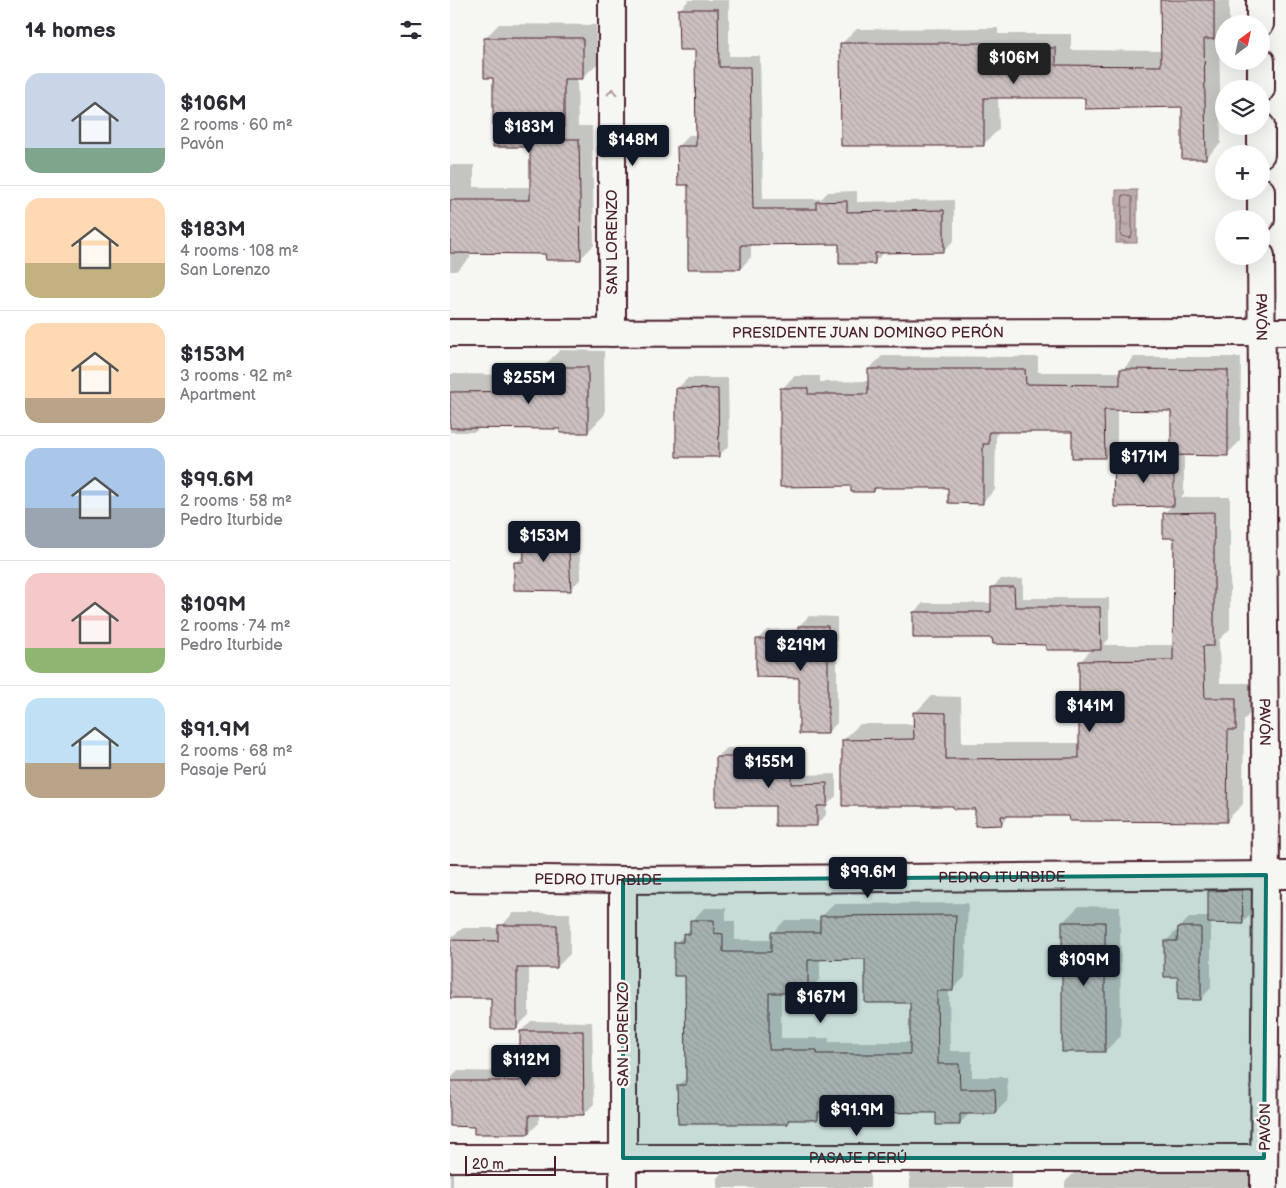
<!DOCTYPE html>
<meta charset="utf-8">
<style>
:root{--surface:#fff;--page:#f7f7f7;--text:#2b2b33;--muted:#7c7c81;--line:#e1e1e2;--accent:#111827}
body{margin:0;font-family:"Balsamiq Sans",sans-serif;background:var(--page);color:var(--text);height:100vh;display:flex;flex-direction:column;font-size:19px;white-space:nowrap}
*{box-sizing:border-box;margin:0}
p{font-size:16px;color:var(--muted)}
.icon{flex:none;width:28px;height:28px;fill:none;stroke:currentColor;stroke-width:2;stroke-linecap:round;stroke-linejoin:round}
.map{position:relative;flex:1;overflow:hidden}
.drawer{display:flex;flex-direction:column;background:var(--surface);width:450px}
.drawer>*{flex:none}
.needle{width:32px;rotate:33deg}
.buttons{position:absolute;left:765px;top:15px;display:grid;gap:10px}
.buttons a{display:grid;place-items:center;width:55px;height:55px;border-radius:50%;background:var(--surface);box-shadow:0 5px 20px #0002;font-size:25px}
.scale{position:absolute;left:15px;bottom:12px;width:91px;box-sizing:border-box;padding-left:5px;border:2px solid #4a1f2b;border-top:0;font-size:14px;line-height:18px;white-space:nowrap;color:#4a1f2b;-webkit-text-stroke:4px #f6f6f2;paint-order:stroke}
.price{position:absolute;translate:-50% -42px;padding:0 11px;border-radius:5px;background:var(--accent);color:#fff;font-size:16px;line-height:32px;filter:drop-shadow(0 1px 2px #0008)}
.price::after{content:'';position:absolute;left:50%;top:30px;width:15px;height:11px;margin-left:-8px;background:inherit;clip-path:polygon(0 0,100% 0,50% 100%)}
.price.on{background:#222;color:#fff}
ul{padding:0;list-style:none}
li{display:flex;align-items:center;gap:15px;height:125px;padding:0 25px}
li+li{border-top:1px solid var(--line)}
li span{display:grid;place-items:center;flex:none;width:140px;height:100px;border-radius:15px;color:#555}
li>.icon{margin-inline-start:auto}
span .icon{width:60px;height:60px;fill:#fffc;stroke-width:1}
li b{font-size:21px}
h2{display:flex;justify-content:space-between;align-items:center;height:60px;padding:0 25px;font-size:21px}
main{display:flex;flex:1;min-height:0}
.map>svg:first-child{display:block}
.water{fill:url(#water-ripples);stroke:#8e747a}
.shadow{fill:#0003;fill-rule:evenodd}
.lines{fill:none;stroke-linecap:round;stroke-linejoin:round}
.shore{stroke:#77585f;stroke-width:1}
.building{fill:url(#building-back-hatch);stroke:#4a1f2b;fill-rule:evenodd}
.street-casing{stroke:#4a1f2b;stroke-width:30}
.street{stroke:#f6f6f2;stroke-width:26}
.oneway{stroke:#a99598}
.marked{fill:#0f766e;fill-opacity:0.2;stroke:#0f766e;stroke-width:4;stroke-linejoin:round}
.labels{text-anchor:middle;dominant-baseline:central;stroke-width:5;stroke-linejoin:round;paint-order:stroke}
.street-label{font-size:15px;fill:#4a1f2b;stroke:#f6f6f2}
</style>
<main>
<section class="drawer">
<h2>14 homes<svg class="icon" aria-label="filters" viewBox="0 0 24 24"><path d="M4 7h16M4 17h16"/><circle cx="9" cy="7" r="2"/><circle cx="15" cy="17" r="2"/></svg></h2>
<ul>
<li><span style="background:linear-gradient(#c9d6e8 75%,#7fa58c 0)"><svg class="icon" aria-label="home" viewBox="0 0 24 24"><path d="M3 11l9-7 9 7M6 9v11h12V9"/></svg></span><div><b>$106M</b><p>2 rooms · 60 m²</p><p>Pavón</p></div></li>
<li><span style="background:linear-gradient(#ffd9b3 65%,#c2b280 0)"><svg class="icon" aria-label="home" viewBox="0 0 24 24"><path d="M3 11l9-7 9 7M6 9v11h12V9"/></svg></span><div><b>$183M</b><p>4 rooms · 108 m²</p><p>San Lorenzo</p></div></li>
<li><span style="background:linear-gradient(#ffd9b3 75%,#b9a48a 0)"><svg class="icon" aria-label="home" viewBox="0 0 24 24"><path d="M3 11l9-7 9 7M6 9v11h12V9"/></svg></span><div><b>$153M</b><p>3 rooms · 92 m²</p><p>Apartment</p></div></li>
<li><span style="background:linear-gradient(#a9c7e8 60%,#9aa5b1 0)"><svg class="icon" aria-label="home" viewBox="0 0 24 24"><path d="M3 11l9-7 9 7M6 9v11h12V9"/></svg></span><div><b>$99.6M</b><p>2 rooms · 58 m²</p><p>Pedro Iturbide</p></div></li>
<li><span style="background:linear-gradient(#f6c9c9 75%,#8fb573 0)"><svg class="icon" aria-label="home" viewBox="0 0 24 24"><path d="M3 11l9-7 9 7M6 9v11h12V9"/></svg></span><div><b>$109M</b><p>2 rooms · 74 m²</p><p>Pedro Iturbide</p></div></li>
<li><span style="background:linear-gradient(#bfe0f5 65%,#b9a48a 0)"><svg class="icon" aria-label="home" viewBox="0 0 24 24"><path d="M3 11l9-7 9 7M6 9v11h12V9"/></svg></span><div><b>$91.9M</b><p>2 rooms · 68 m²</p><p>Pasaje Perú</p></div></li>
</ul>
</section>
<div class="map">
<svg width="836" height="1188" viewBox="0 0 836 1188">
<defs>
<pattern id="water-ripples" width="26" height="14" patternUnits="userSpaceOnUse" patternTransform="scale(1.25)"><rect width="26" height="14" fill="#bbadae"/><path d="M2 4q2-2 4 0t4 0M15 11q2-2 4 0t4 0" fill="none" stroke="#9a8c8e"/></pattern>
<pattern id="building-back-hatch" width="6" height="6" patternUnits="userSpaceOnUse" patternTransform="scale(1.25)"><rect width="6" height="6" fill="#ccc1c0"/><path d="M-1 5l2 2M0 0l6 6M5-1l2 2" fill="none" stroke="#b1a5a5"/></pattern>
</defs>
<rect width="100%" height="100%" fill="#f6f6f2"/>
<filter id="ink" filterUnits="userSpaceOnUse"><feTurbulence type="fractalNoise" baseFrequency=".02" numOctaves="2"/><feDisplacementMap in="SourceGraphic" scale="10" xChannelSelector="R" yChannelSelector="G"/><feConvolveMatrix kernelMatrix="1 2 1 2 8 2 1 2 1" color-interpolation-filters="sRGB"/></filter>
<g filter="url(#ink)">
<!-- water -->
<rect class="water" x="666" y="190" width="21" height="53"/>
<!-- shadow -->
<g class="shadow">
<polygon points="239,0 279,0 279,56 310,56 313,199 371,199 378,192 407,191 407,202 504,200 504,240 494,251 435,252 424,262 390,243 301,243 301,257 291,268 239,183 228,146 239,135 247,135 247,48 230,9"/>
<polygon points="711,0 779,0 779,23 774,24 774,28 769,33 771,143 756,158 733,106 636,97 548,97 549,129 533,145 391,44 407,29 548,28 548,34 621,34 621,50 712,51"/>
<polygon points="49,24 146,25 147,64 133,77 127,77 128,126 142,126 144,245 130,259 97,253 20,252 20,258 6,271 0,271 0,165 24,165 24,187 81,187 81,146 44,77 35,38"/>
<polygon points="110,350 154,351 155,414 138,432 111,428 29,428 25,432 0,432 0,374 93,375 93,367"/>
<path d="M432 356 588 357V372H671L684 357H791L790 441 777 454H734V494L731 497H780V629L769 640 770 683H801V712L794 720 793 804 777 820 561 814 551 824 526 808 505 805 393 740 410 724H465V713L481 696 511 697 512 743H630V662L643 648 544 636 464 612 473 603H542V588L551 579H573V598H659V639L653 645H724L726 536 714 513 723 505 664 463 675 452H722V409H667V444L654 457 623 431H550L546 435 545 490 532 503 499 487H428L424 491 403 484 332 389 344 376H370V382L419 381V369ZM722 456H725V496H722Z"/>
<polygon points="238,378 278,378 279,446 268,456 227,389"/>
<polygon points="85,523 128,523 131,579 120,589 66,563 75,554 75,534"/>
<polygon points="359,616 387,617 387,723 377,733 350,676 307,640 317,630 349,629 349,626"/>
<polygon points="277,748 350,748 350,775 386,774 386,796 376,806 376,815 366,825 327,805 267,757"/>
<polygon points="770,880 802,880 803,912 792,923 761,922 761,988 751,999 729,976 715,942 726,931 729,931 729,928 740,917 760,917 759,891"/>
<path d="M518 903 515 977 502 990H499L500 1051H522V1077H557L558 1100 545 1113H520L509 1124 488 1111H375L367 1119H341L337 1122 229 1085 237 1077V975L226 943 242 927V921L254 908H276V921H285V940H323V933L335 920H371V917L384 904ZM416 958 461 1001 462 1042H379V1038H331V991H358L370 979V959Z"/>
<polygon points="629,906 670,907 671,1036 655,1051 613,922"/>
<polygon points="63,913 120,913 120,954 107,967 79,967 79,1015 66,1028 42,997 0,997 0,938 13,928 50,928"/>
<polygon points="81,1021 142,1022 144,1104 134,1114 89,1114 89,1123 79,1133 25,1125 0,1125 0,1079 8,1071 71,1072 71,1031"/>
<polygon points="470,1163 561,1163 561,1188 460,1188 460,1174"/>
<polygon points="277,1168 420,1168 420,1188 267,1188 267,1178"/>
<polygon points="629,1168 741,1168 741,1173 805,1173 805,1188 615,1188 615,1182"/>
<rect x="0" y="1170" width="3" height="18"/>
</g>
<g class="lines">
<!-- shore -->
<polygon class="shore" points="673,195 682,197 682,235 680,238 671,236"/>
</g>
<!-- building -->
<g class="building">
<polygon points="710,0 764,0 764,39 754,39 756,159 732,159 732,107 635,109 635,98 534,98 534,146 391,146 390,43 533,43 533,48 606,48 606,65 711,66"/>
<polygon points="228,9 268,9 269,67 300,67 303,209 366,209 366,202 397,201 397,212 494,210 494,252 425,253 425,264 389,264 389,244 291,245 291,269 238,269 238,185 228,185 227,146 246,146 245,50 229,50"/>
<polygon points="34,38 133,38 133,79 114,79 114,139 129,139 131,260 96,260 95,254 0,253 0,200 80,200 80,147 43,147 43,78 34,78"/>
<polygon points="92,367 138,367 138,433 110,433 110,429 0,428 0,392 91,391"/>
<polygon points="418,369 575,369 576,384 670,385 670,369 778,370 778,456 721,455 721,411 654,410 655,458 622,458 622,432 539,432 539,444 533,444 533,504 498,503 498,488 424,488 424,492 401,492 401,486 330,487 330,388 358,388 358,394 418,394"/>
<polygon points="226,388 268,389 269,457 226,457"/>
<polygon points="663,462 724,462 724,506 664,507"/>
<polygon points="764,512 764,646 753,646 755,698 786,698 786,730 778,730 777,822 620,821 619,816 551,816 552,825 525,826 525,809 503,809 503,806 392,806 392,740 464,739 463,712 496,713 496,759 629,758 629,661 723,660 724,538 713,538 713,513"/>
<polygon points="73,533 118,533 121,591 64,590 64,562 74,562"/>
<polygon points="541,587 564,587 565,607 650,607 651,650 596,650 596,645 543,644 542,638 463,638 463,612 541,612"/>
<polygon points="348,626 378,626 378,734 349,734 349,678 306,677 306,639 348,639"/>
<polygon points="266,757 341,757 341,784 377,783 377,806 367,806 367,826 325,826 325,806 266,806"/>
<polygon points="792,890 793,924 758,923 758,891"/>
<path d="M506 915 503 991H487L488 1064H509L510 1089H545L546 1114H510V1125H486V1113L368 1112V1120H338V1124H228L227 1085H236L235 976H224V942H233V933L240 934V920H264V933L273 934V952H321V932H370V916ZM415 959V1003H460V1054H367V1050H319V993H358V960Z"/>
<rect x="612" y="922" width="43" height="130"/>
<polygon points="48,925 107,925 107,968 67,968 67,1029 41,1029 41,998 0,998 0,940 48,941"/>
<polygon points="728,927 751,927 751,1000 728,1000 728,977 714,977 714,941 727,941"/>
<polygon points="70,1031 133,1031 134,1115 79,1115 79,1134 24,1134 24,1127 0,1126 0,1081 70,1081"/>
</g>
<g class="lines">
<!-- street casing -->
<g class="street-casing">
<g id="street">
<polyline points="162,0 162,333"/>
<polyline points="810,0 810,24"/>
<polyline points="811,61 811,89"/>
<polyline points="811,126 811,154"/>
<polyline points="811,191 811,219"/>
<path id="s1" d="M811 256 816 875 814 1188"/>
<path id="s2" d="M0 333 836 332"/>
<path id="s3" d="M0 878 173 880 836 875"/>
<path id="s4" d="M0 1158H814"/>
<polyline points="173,1188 173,880"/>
</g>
</g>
<!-- street -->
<use href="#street" class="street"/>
</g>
<!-- one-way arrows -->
<defs><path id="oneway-chevron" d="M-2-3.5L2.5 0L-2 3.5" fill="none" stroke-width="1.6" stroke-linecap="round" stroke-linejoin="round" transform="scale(1.25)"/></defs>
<use class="oneway" href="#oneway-chevron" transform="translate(162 92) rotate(-90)"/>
</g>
<!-- marked area -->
<path class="marked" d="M816 875 814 1158H173V880Z"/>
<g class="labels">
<!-- street labels -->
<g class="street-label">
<text transform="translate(162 242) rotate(-90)">SAN LORENZO</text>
<text stroke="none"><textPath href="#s1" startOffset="61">PAVÓN</textPath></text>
<text stroke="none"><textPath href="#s2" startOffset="418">PRESIDENTE JUAN DOMINGO PERÓN</textPath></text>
<text stroke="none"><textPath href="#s1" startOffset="466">PAVÓN</textPath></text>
<text stroke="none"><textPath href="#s3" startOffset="552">PEDRO ITURBIDE</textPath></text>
<text stroke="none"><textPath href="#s3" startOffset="148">PEDRO ITURBIDE</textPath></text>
<text transform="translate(173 1034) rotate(-90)">SAN LORENZO</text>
<text transform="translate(815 1127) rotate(-90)">PAVÓN</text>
<text stroke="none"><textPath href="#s4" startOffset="408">PASAJE PERÚ</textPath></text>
</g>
</g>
</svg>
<div class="buttons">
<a><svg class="needle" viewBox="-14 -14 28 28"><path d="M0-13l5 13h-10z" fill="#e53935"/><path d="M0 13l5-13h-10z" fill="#7c7c81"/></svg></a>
<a><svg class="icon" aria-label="layers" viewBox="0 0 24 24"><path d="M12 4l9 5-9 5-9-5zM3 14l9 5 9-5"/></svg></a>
<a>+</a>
<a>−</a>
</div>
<div class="scale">20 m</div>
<b class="price on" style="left:564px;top:85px">$106M</b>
<b class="price" style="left:79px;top:154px">$183M</b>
<b class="price" style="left:183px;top:167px">$148M</b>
<b class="price" style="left:79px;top:405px">$255M</b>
<b class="price" style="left:694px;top:484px">$171M</b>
<b class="price" style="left:94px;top:563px">$153M</b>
<b class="price" style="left:351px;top:672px">$219M</b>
<b class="price" style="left:640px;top:733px">$141M</b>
<b class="price" style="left:319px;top:789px">$155M</b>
<b class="price" style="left:418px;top:899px">$99.6M</b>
<b class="price" style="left:634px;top:987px">$109M</b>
<b class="price" style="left:371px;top:1024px">$167M</b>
<b class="price" style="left:76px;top:1087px">$112M</b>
<b class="price" style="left:407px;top:1137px">$91.9M</b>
</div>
</main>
